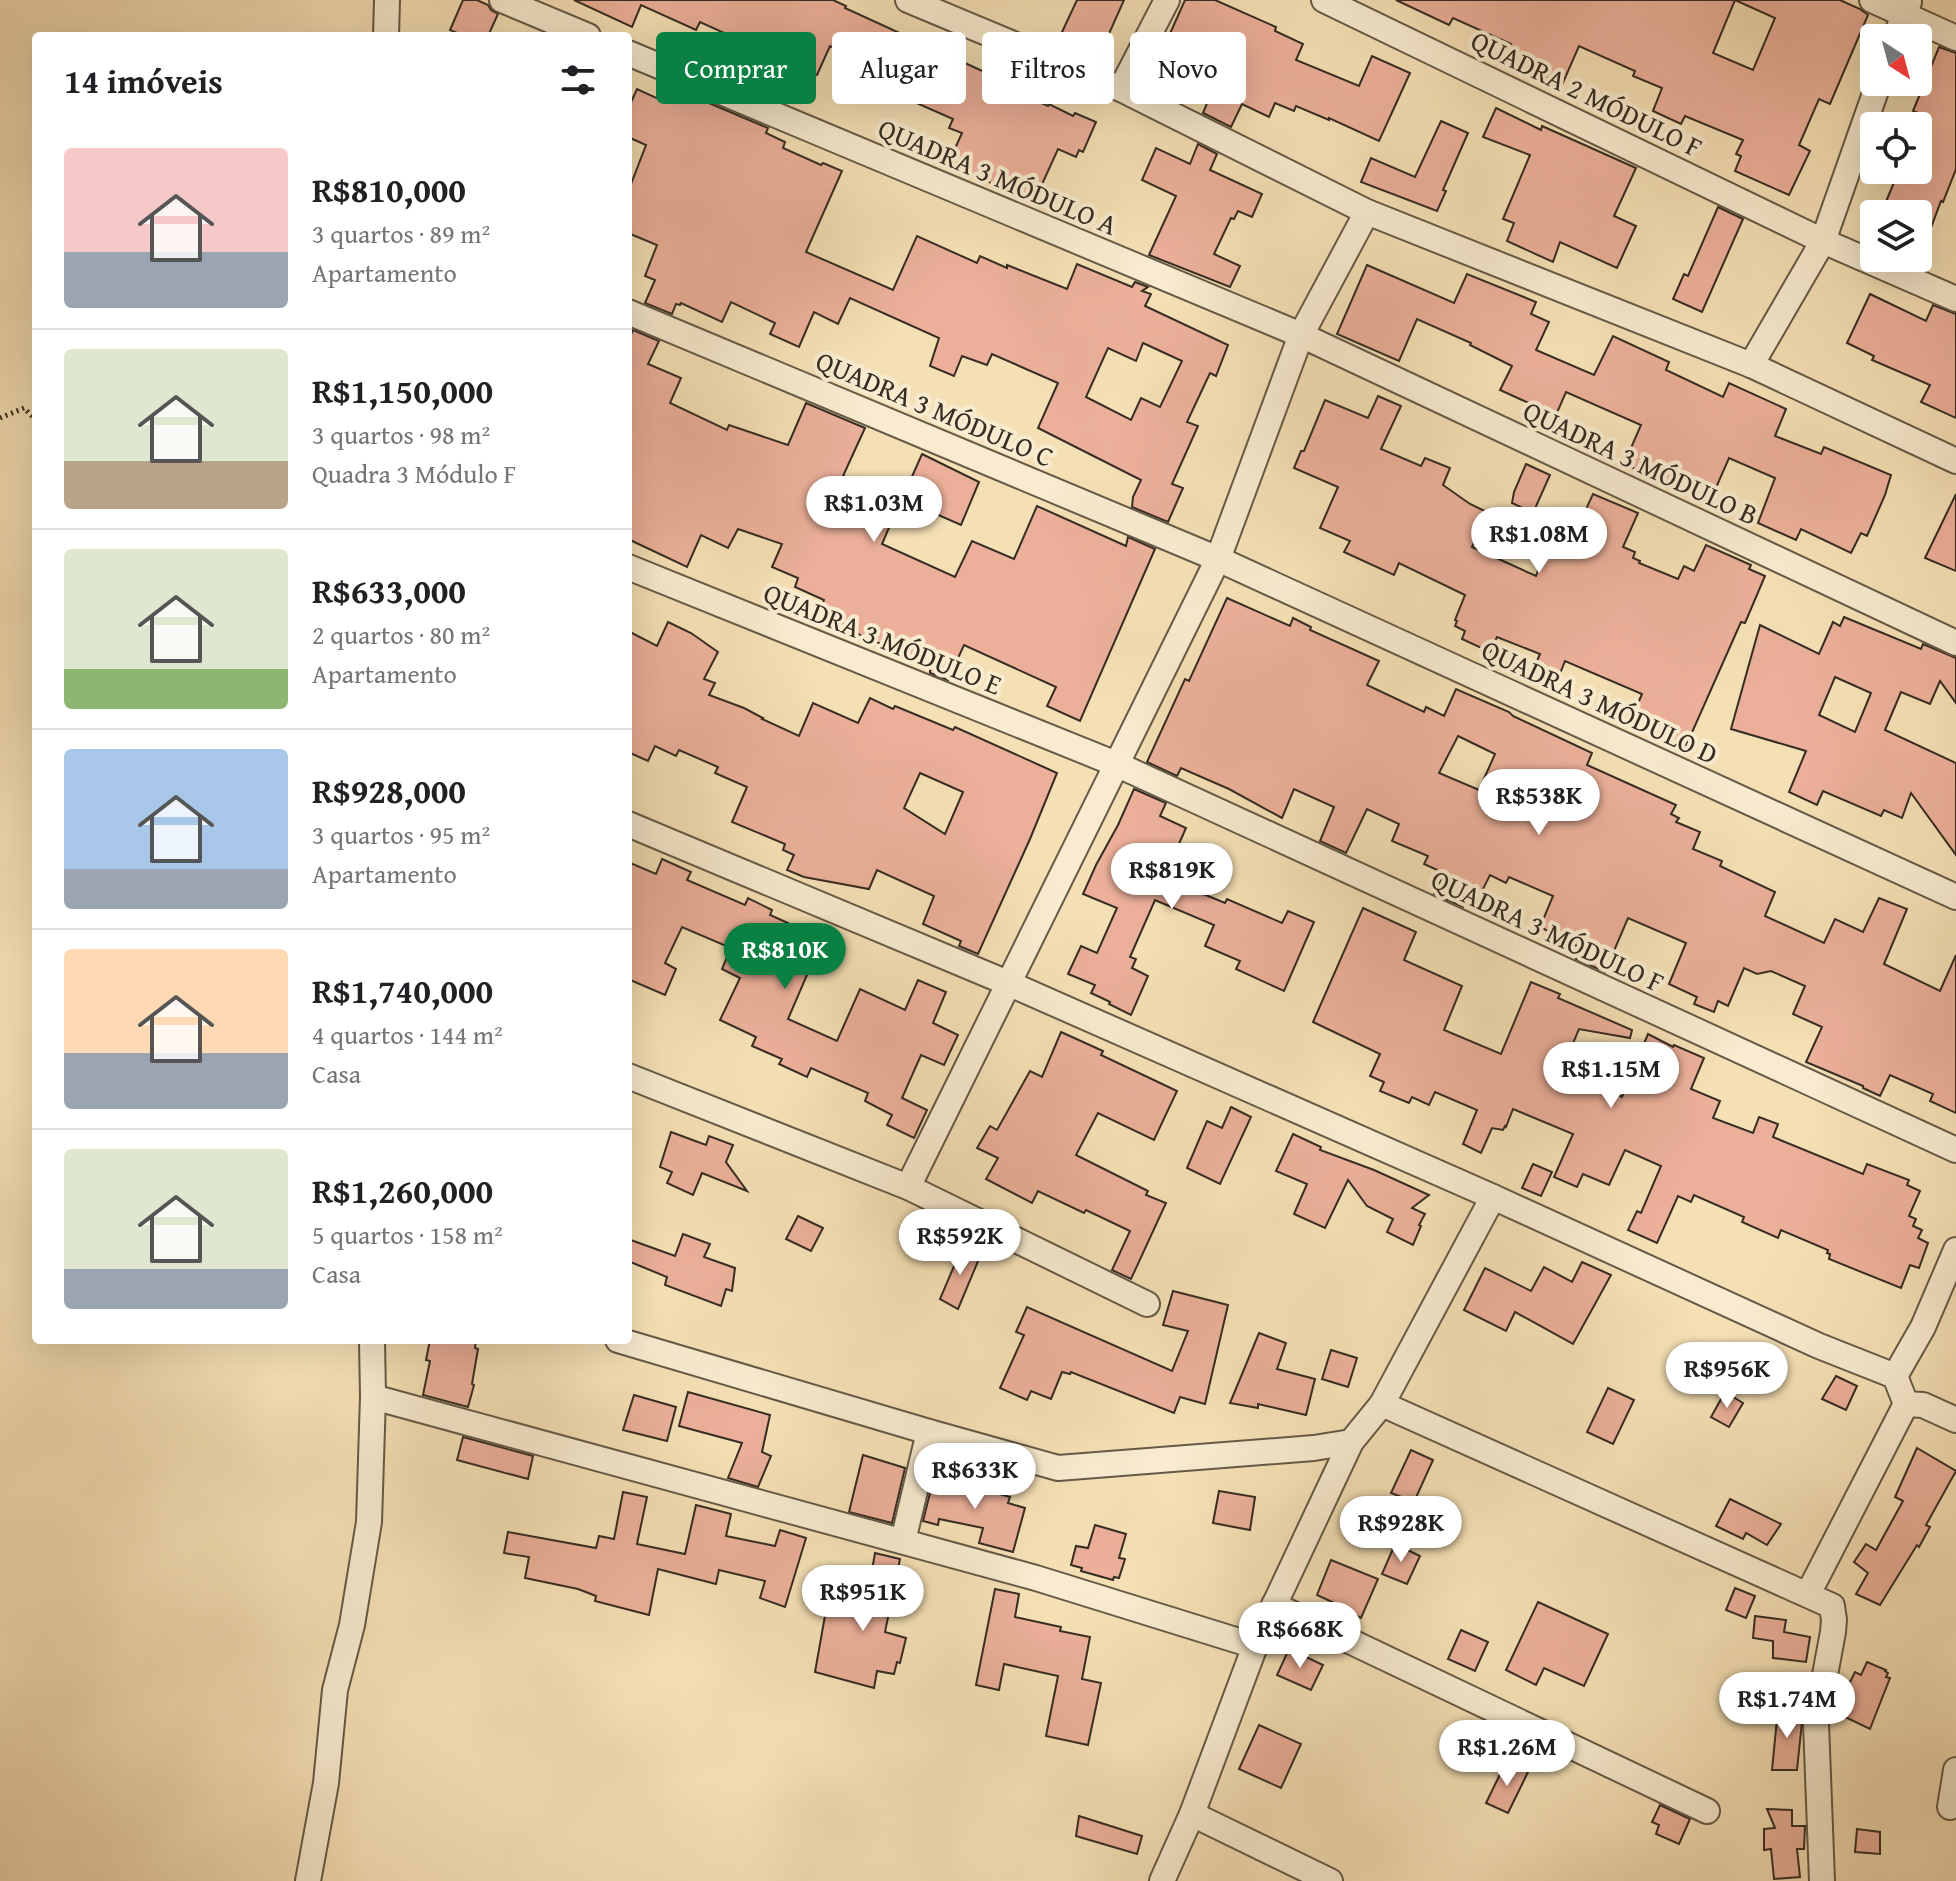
<!DOCTYPE html>
<html lang="pt">
<meta charset="utf-8">
<style>
:root{--surface:#fff;--page:#f6f6f6;--text:#202124;--muted:#757577;--line:#e0e0e0;--accent:#0b8043}
body{margin:0;font-family:"Gentium Book Plus",serif;background:var(--page);color:var(--text);height:100vh;display:flex;flex-direction:column;font-size:30px;white-space:nowrap}
*{box-sizing:border-box;margin:0}
p{font-size:26px;color:var(--muted)}
.icon{flex:none;width:44px;height:44px;fill:none;stroke:currentColor;stroke-width:2;stroke-linecap:round;stroke-linejoin:round}
.map{position:relative;flex:1;overflow:hidden}
.panel{position:absolute;left:32px;top:32px;width:600px;height:1312px;display:flex;flex-direction:column;background:var(--surface);border-radius:8px;box-shadow:0 8px 32px #0002}
.panel>*{flex:none}
.top-card{position:absolute;left:656px;top:32px;width:760px;height:72px;display:flex;gap:16px}
.needle{width:52px;rotate:144deg}
.controls{position:absolute;left:1860px;top:24px;display:grid;gap:16px}
.controls a{display:grid;place-items:center;width:72px;height:72px;border-radius:8px;background:var(--surface);box-shadow:0 8px 32px #0002;font-size:40px}
.price{position:absolute;translate:-50% -68px;padding:0 18px;border-radius:28px;background:#fff;color:#222;font-size:26px;line-height:52px;filter:drop-shadow(0 2px 4px #0008)}
.price::after{content:'';position:absolute;left:50%;top:48px;width:24px;height:18px;margin-left:-12px;background:inherit;clip-path:polygon(0 0,100% 0,50% 100%)}
.price.current{background:var(--accent);color:#fff}
ul{padding:0;list-style:none}
li{display:flex;align-items:center;gap:24px;height:200px;padding:0 32px}
li+li{border-top:2px solid var(--line)}
li span{display:grid;place-items:center;flex:none;width:224px;height:160px;border-radius:8px;color:#555}
li>.icon{margin-inline-start:auto}
span .icon{width:96px;height:96px;fill:#fffc;stroke-width:1}
li b{font-size:34px}
h2{display:flex;justify-content:space-between;align-items:center;height:96px;padding:0 32px;font-size:34px}
.chip{padding:0 28px;border-radius:8px;background:var(--surface);box-shadow:0 8px 32px #0002;font-size:28px;line-height:72px}
.chip.current{background:var(--accent);color:#fff}
.map>svg:first-child{display:block}
.building{fill:#ecb09a;stroke:#352c22;stroke-width:2;fill-rule:evenodd}
.lines{fill:none;stroke-linecap:round;stroke-linejoin:round}
.street-casing{stroke:#655947;stroke-width:28}
.path{stroke:#352c22;stroke-width:5;stroke-dasharray:2 4;stroke-linecap:butt}
.street{stroke:#f8ebcf;stroke-width:24}
.labels{text-anchor:middle;dominant-baseline:central;stroke-width:8;stroke-linejoin:round;paint-order:stroke}
.street-label{font-size:28px;fill:#352c22;stroke:#f8ebcf}
</style>
<div class="map">
<svg width="1956" height="1881" viewBox="0 0 1956 1881">
<rect width="100%" height="100%" fill="#f5e0b5"/>
<filter id="stains"><feTurbulence type="fractalNoise" baseFrequency=".0025" numOctaves="4"/><feColorMatrix values="0 0 0 0 .2 0 0 0 0 .09 0 0 0 0 .02 0 0 0 .5 -.17"/></filter>
<radialGradient id="worn" r=".72"><stop offset=".6" stop-color="#630" stop-opacity="0"/><stop offset="1" stop-color="#630" stop-opacity=".3"/></radialGradient>
<!-- building -->
<g class="building">
<polygon points="463,0 477,0 488,5 491,10 498,14 488,36 464,36 450,30"/>
<polygon points="574,0 833,0 846,6 845,8 989,74 987,79 1048,106 1049,104 1073,116 1075,113 1096,122 1083,152 1079,150 1076,157 1058,149 1034,202 948,164 962,133 949,128 953,119 910,100 909,103 879,90 882,84 869,78 874,66 830,46 817,75 700,22 696,30 641,5 632,27"/>
<polygon points="1077,0 1124,0 1104,45 1083,35 1080,41 1062,32"/>
<polygon points="1185,0 1215,0 1276,27 1275,31 1303,44 1296,60 1359,86 1372,56 1410,73 1379,141 1329,118 1329,120 1296,106 1294,111 1275,103 1269,117 1242,104 1231,127 1203,113 1212,91 1156,65"/>
<path d="M1396 0H1840L1860 9 1868 15 1830 104 1819 99 1799 145 1810 151 1789 195 1735 171 1741 156 1736 154 1743 140 1685 116 1681 124 1653 111 1662 88 1633 76 1635 71 1579 46 1562 85 1505 57 1511 44 1453 18 1449 25ZM1735 0 1775 18 1753 70 1713 53Z"/>
<polygon points="1939,47 1956,53 1956,169 1943,202 1941,201 1920,257 1918,256 1918,214 1881,214 1899,170 1918,170 1918,113 1913,111"/>
<path d="M671 87 768 128 766 133 785 142 783 148 821 165 823 163 842 171 806 252 893 290 917 236 977 263 980 256 1007 268V265L1067 289 1077 264 1132 287 1135 282 1148 287 1142 291 1151 294 1145 306 1228 345 1216 376 1210 373 1187 422 1198 426 1172 484 1183 488 1168 522 1132 507 1133 497 1141 480 1038 428 1058 383 992 354 987 365 962 356 954 376 930 366 939 338 850 298 838 324 814 312 799 347 770 334 775 323 731 302 722 322 681 303 680 305 676 304 672 314 645 303 655 280 645 276 657 245 628 233V192L646 145 628 137V109L637 89 665 102ZM1143 343 1182 361 1160 407 1141 398 1131 420 1086 397 1108 348 1136 361Z"/>
<polygon points="1496,108 1541,130 1542,126 1636,168 1614,216 1636,226 1617,268 1560,242 1553,262 1507,241 1514,223 1503,219 1530,155 1483,137"/>
<polygon points="1441,121 1468,133 1443,190 1446,191 1437,211 1361,182 1371,158 1415,177"/>
<polygon points="1198,144 1217,154 1210,170 1262,194 1252,217 1238,211 1234,219 1231,218 1214,254 1240,266 1230,287 1149,255 1176,196 1142,180 1156,148 1190,164"/>
<polygon points="1718,207 1743,219 1702,312 1673,299 1684,274 1688,276"/>
<polygon points="1367,265 1454,303 1467,274 1536,302 1531,314 1549,322 1536,350 1594,375 1613,336 1669,362 1666,370 1723,397 1729,383 1786,409 1775,436 1821,454 1824,447 1891,475 1885,495 1867,536 1861,533 1851,553 1801,529 1796,540 1758,523 1775,478 1729,458 1715,490 1687,478 1682,489 1624,464 1641,425 1566,392 1556,415 1522,400 1500,390 1512,366 1470,345 1471,343 1417,319 1399,361 1337,334"/>
<polygon points="1870,294 1926,321 1933,305 1956,314 1956,418 1921,402 1930,385 1872,360 1874,356 1847,343"/>
<polygon points="633,330 659,341 648,364 681,378 670,403 727,430 729,425 788,445 806,403 865,428 843,476 900,502 882,544 955,577 972,541 1014,559 1037,506 1126,546 1128,537 1155,549 1080,721 1047,706 1056,687 964,645 948,680 930,673 930,665 848,630 849,626 818,613 824,600 795,587 798,578 772,567 782,544 738,529 728,548 701,535 687,567 628,539 628,341"/>
<polygon points="1378,396 1401,406 1381,449 1421,466 1425,458 1450,468 1443,485 1470,504 1489,513 1472,547 1536,576 1553,526 1574,535 1593,494 1638,513 1623,547 1635,552 1633,558 1640,561 1639,563 1678,579 1684,566 1694,571 1706,545 1751,565 1749,569 1765,576 1745,623 1741,622 1686,746 1630,722 1642,694 1565,661 1557,681 1536,672 1536,663 1540,654 1497,637 1490,652 1462,639 1465,631 1455,626 1457,621 1455,620 1465,595 1399,563 1394,575 1344,552 1350,541 1320,528 1338,487 1294,468 1301,451 1304,451 1325,400 1368,418"/>
<polygon points="922,454 979,482 961,525 902,499"/>
<polygon points="1526,464 1550,475 1533,513 1512,503 1514,492"/>
<polygon points="1956,494 1956,571 1925,558"/>
<path d="M1227 598 1290 626 1293 618 1311 627 1310 630 1379 661 1367 685 1424 712 1426 707 1444 716 1456 689 1509 712 1513 716 1592 753 1587 765 1676 805 1671 814 1679 818 1676 822 1700 832 1693 849 1722 861 1720 866 1775 892 1765 916 1824 943 1835 919 1863 932 1879 898 1907 909 1884 964 1940 991 1956 955V1113L1930 1101 1933 1094 1890 1075 1880 1096 1863 1088V1086L1806 1062 1822 1027 1793 1014 1805 986 1771 971 1757 974 1744 968 1728 1006 1718 1001 1714 1012 1694 1004 1697 997 1669 984 1686 943 1628 918 1605 972 1576 959 1581 948 1540 927 1553 896 1509 877 1506 883 1490 875 1480 895 1471 891 1463 907 1434 894 1444 873 1424 864 1428 856 1392 841 1399 824 1367 809 1346 853 1320 841 1334 807 1294 789 1282 818 1229 789 1181 768 1177 776 1147 762 1185 679 1189 681ZM1458 736 1495 754 1479 790 1439 773Z"/>
<path d="M1844 617 1921 649 1923 644 1956 658V703L1940 681 1930 704 1901 692 1885 730 1956 763V855L1911 793 1902 818 1884 810 1881 816 1823 791 1817 805 1789 792 1806 751 1731 729 1760 625 1819 654 1833 622 1840 626ZM1835 677 1871 693 1855 732 1819 715Z"/>
<path d="M668 622 691 633 718 652 704 679 715 683 709 695 744 708 763 718 762 719 799 736 813 703 858 723 870 698 893 709 895 706 953 730 955 727 1057 773 1030 839 978 954 959 946 961 941 923 924 934 896 877 870 869 889 804 877 787 870 794 855 783 850 785 844 732 822 747 787 715 773 718 767 679 750 676 756 655 746 648 761 628 752V631L657 646ZM920 773 963 792 945 834 904 808Z"/>
<polygon points="1134,789 1166,803 1160,816 1186,828 1163,880 1196,891 1225,903 1227,899 1282,923 1288,911 1314,922 1284,991 1236,969 1240,961 1205,946 1214,925 1155,900 1130,957 1136,959 1132,968 1148,976 1131,1015 1109,1004 1110,1002 1106,1000 1091,993 1095,985 1068,974 1081,946 1097,953 1117,908 1083,894 1096,865 1118,825"/>
<polygon points="662,859 691,872 687,880 745,905 748,898 772,910 770,915 788,923 785,930 811,942 807,950 816,954 788,1019 837,1041 860,989 905,1010 918,980 946,992 933,1023 958,1035 944,1065 921,1055 902,1098 927,1110 914,1138 887,1125 892,1115 865,1101 868,1093 811,1068 807,1077 779,1064 782,1059 752,1046 756,1037 720,1020 740,978 722,969 731,948 682,927 665,963 676,969 665,995 628,979 628,862 656,874"/>
<polygon points="1363,908 1416,932 1404,960 1462,986 1444,1030 1501,1054 1531,982 1560,994 1558,998 1632,1030 1630,1038 1579,1029 1562,1069 1622,1097 1648,1034 1673,1047 1674,1045 1704,1058 1691,1089 1720,1101 1713,1118 1753,1133 1759,1117 1778,1124 1773,1137 1863,1174 1867,1164 1909,1180 1907,1185 1920,1191 1909,1216 1916,1219 1913,1226 1922,1230 1918,1238 1928,1243 1919,1268 1910,1265 1901,1288 1829,1259 1830,1254 1827,1253 1828,1250 1781,1230 1778,1238 1742,1222 1744,1217 1694,1195 1691,1202 1678,1196 1657,1243 1628,1230 1637,1211 1641,1213 1661,1166 1625,1150 1609,1185 1583,1174 1577,1187 1554,1177 1573,1134 1513,1109 1506,1127 1505,1126 1503,1130 1492,1128 1481,1153 1463,1144 1477,1110 1435,1092 1429,1105 1412,1097 1409,1103 1380,1091 1384,1082 1370,1076 1380,1054 1313,1022"/>
<polygon points="1061,1032 1103,1051 1101,1055 1177,1091 1154,1140 1098,1113 1076,1155 1148,1191 1146,1195 1166,1203 1131,1279 1112,1270 1130,1231 1086,1210 1084,1213 1038,1191 1032,1203 986,1179 998,1158 977,1148 990,1126 997,1130 1030,1071 1042,1077"/>
<polygon points="1231,1107 1251,1117 1220,1184 1187,1168 1207,1121 1222,1128"/>
<polygon points="671,1132 706,1145 709,1136 733,1145 726,1162 747,1191 702,1173 693,1195 667,1183 672,1172 660,1167"/>
<polygon points="1293,1134 1321,1147 1320,1150 1374,1170 1429,1195 1412,1208 1425,1214 1419,1225 1421,1226 1413,1245 1387,1232 1393,1219 1367,1206 1348,1180 1325,1228 1294,1214 1307,1184 1276,1171"/>
<polygon points="1533,1164 1552,1172 1541,1196 1522,1188"/>
<polygon points="798,1216 823,1228 811,1251 786,1239"/>
<polygon points="683,1234 710,1244 704,1257 735,1268 732,1291 726,1289 721,1306 665,1285 667,1277 628,1261 628,1239 675,1256"/>
<polygon points="963,1245 981,1254 958,1309 940,1299"/>
<polygon points="1582,1262 1611,1275 1573,1344 1515,1312 1506,1331 1464,1310 1485,1268 1531,1291 1544,1267 1572,1282"/>
<polygon points="1173,1291 1228,1305 1205,1404 1180,1397 1174,1413 1071,1372 1070,1374 1062,1372 1051,1399 1031,1391 1027,1400 1000,1388 1024,1335 1016,1332 1027,1307 1172,1371 1188,1331 1163,1325"/>
<polygon points="1259,1333 1286,1343 1277,1369 1315,1379 1306,1415 1258,1404 1258,1408 1230,1403"/>
<polygon points="430,1340 476,1340 475,1348 478,1349 472,1384 474,1385 468,1407 423,1395 430,1361 426,1360"/>
<polygon points="1331,1350 1357,1358 1348,1387 1322,1379"/>
<polygon points="1836,1376 1857,1386 1846,1410 1822,1399"/>
<polygon points="1608,1388 1634,1400 1613,1444 1587,1432"/>
<polygon points="688,1392 770,1415 762,1452 771,1456 758,1487 728,1478 742,1443 679,1426"/>
<polygon points="1725,1392 1743,1403 1729,1427 1711,1417"/>
<polygon points="634,1395 676,1407 667,1441 623,1430"/>
<polygon points="463,1437 533,1456 528,1479 457,1460"/>
<polygon points="1917,1448 1956,1471 1926,1525 1930,1527 1919,1547 1917,1545 1880,1605 1856,1594 1868,1573 1854,1562 1866,1544 1876,1550 1903,1501 1895,1497"/>
<polygon points="1411,1450 1433,1460 1414,1502 1391,1493"/>
<polygon points="863,1455 905,1468 892,1523 849,1512"/>
<polygon points="935,1473 987,1487 986,1490 1010,1497 1008,1503 1025,1508 1013,1552 979,1543 983,1528 939,1519 938,1525 923,1521"/>
<polygon points="1219,1491 1255,1497 1250,1530 1213,1523"/>
<polygon points="623,1492 647,1497 637,1544 685,1554 696,1505 731,1514 726,1536 775,1546 780,1530 806,1538 785,1607 760,1598 765,1581 719,1570 716,1584 658,1569 649,1615 595,1601 596,1596 578,1589 525,1578 529,1557 504,1553 508,1532 596,1548 599,1536 614,1539"/>
<polygon points="1730,1499 1781,1524 1767,1545 1746,1533 1743,1539 1716,1526"/>
<polygon points="1095,1525 1126,1534 1119,1558 1125,1559 1119,1578 1114,1577 1113,1580 1081,1571 1082,1568 1071,1565 1076,1546 1088,1548"/>
<polygon points="1395,1544 1420,1556 1407,1584 1382,1574"/>
<polygon points="875,1553 900,1559 885,1632 906,1638 900,1663 897,1662 894,1674 877,1671 874,1688 815,1672 826,1610 864,1617"/>
<polygon points="1331,1560 1378,1579 1361,1618 1342,1609 1343,1607 1317,1595"/>
<polygon points="1735,1588 1755,1596 1746,1618 1726,1610"/>
<polygon points="995,1589 1019,1594 1015,1617 1061,1627 1060,1631 1090,1637 1082,1679 1101,1683 1088,1745 1046,1736 1058,1676 1004,1664 999,1690 976,1685"/>
<polygon points="1538,1602 1608,1634 1584,1686 1544,1668 1536,1685 1506,1670"/>
<polygon points="1755,1616 1786,1620 1784,1632 1810,1637 1806,1662 1773,1658 1773,1641 1753,1638"/>
<polygon points="1461,1630 1488,1642 1475,1671 1448,1659"/>
<polygon points="1289,1649 1323,1665 1311,1690 1277,1675"/>
<polygon points="1867,1662 1886,1670 1885,1671 1888,1673 1886,1677 1890,1678 1870,1729 1845,1717 1854,1694 1846,1690 1855,1672 1861,1675"/>
<polygon points="1778,1709 1803,1712 1797,1770 1772,1770"/>
<polygon points="1259,1725 1301,1744 1281,1788 1239,1769"/>
<polygon points="1506,1762 1528,1772 1508,1813 1486,1803"/>
<polygon points="1660,1805 1690,1819 1679,1844 1656,1834 1659,1825 1652,1822"/>
<polygon points="1767,1809 1792,1810 1792,1826 1805,1826 1804,1849 1797,1849 1800,1877 1774,1879 1771,1849 1764,1850 1764,1829 1775,1828"/>
<polygon points="1079,1816 1142,1836 1137,1854 1076,1836"/>
<polygon points="1857,1829 1880,1832 1880,1854 1855,1852"/>
</g>
<g class="lines">
<!-- street casing -->
<g class="street-casing">
<g id="street">
<polyline points="502,0 588,36"/>
<polyline points="908,0 1121,89 1367,212 1751,365 1956,461"/>
<polyline points="1324,0 1823,241 1956,299"/>
<polyline points="1872,0 1956,38"/>
<polyline points="386,36 387,0"/>
<polyline points="1895,38 1909,2"/>
<polyline points="628,53 1301,335 1956,643"/>
<polyline points="1121,89 1167,0"/>
<polyline points="628,312 1218,559 1956,897"/>
<polyline points="1751,365 1823,241 1879,82"/>
<polyline points="628,567 1116,764 1956,1150"/>
<polyline points="628,824 1010,984 1493,1197 1819,1346 1895,1376 1906,1404 1923,1405 1956,1420"/>
<polyline points="628,1076 908,1187 1147,1304"/>
<polyline points="908,1187 1218,559 1301,335 1367,212"/>
<polyline points="618,1340 929,1432 1058,1468 1314,1448 1351,1442"/>
<polyline points="1895,1376 1923,1327 1956,1250"/>
<polyline points="373,1397 1036,1578 1255,1646"/>
<polyline points="1382,1404 1832,1606 1834,1620 1833,1632 1816,1723 1822,1881"/>
<polyline points="903,1541 929,1432"/>
<polyline points="1808,1594 1906,1404"/>
<polyline points="1274,1605 1707,1811"/>
<polyline points="1950,1807 1956,1770"/>
<polyline points="1192,1814 1330,1881"/>
<polyline points="308,1881 326,1783 335,1690 352,1625 369,1522 373,1397 372,1340"/>
<polyline points="1162,1881 1192,1814 1255,1646 1351,1442 1382,1404 1493,1197"/>
</g>
</g>
<!-- path -->
<polyline class="path" points="0,418 24,408 36,420"/>
<!-- street -->
<use href="#street" class="street"/>
</g>
<g class="labels">
<!-- street labels -->
<g class="street-label">
<text transform="translate(1587 93) rotate(26)">QUADRA 2 MÓDULO F</text>
<text transform="translate(998 176) rotate(23)">QUADRA 3 MÓDULO A</text>
<text transform="translate(935 408) rotate(23)">QUADRA 3 MÓDULO C</text>
<text transform="translate(1641 462) rotate(25)">QUADRA 3 MÓDULO B</text>
<text transform="translate(883 638) rotate(22)">QUADRA 3 MÓDULO E</text>
<text transform="translate(1600 701) rotate(25)">QUADRA 3 MÓDULO D</text>
<text transform="translate(1548 930) rotate(25)">QUADRA 3 MÓDULO F</text>
</g>
</g>
<rect width="100%" height="100%" filter="url(#stains)"/>
<rect width="100%" height="100%" fill="url(#worn)"/>
</svg>
<div class="controls">
<a><svg class="needle" viewBox="-14 -14 28 28"><path d="M0-13l5 13h-10z" fill="#e53935"/><path d="M0 13l5-13h-10z" fill="#757577"/></svg></a>
<a><svg class="icon" aria-label="locate" viewBox="0 0 24 24"><circle cx="12" cy="12" r="6"/><path d="M12 2v4M12 18v4M2 12h4M18 12h4"/></svg></a>
<a><svg class="icon" aria-label="layers" viewBox="0 0 24 24"><path d="M12 4l9 5-9 5-9-5zM3 14l9 5 9-5"/></svg></a>
</div>
<b class="price" style="left:874px;top:544px">R$1.03M</b>
<b class="price" style="left:1539px;top:575px">R$1.08M</b>
<b class="price" style="left:1539px;top:837px">R$538K</b>
<b class="price" style="left:1172px;top:911px">R$819K</b>
<b class="price current" style="left:785px;top:991px">R$810K</b>
<b class="price" style="left:1611px;top:1110px">R$1.15M</b>
<b class="price" style="left:960px;top:1277px">R$592K</b>
<b class="price" style="left:1727px;top:1410px">R$956K</b>
<b class="price" style="left:975px;top:1511px">R$633K</b>
<b class="price" style="left:1401px;top:1564px">R$928K</b>
<b class="price" style="left:863px;top:1633px">R$951K</b>
<b class="price" style="left:1300px;top:1670px">R$668K</b>
<b class="price" style="left:1787px;top:1740px">R$1.74M</b>
<b class="price" style="left:1507px;top:1788px">R$1.26M</b>
<div class="top-card">
<a class="chip current">Comprar</a>
<a class="chip">Alugar</a>
<a class="chip">Filtros</a>
<a class="chip">Novo</a>
</div>
<section class="panel">
<h2>14 imóveis<svg class="icon" aria-label="filters" viewBox="0 0 24 24"><path d="M4 7h16M4 17h16"/><circle cx="9" cy="7" r="2"/><circle cx="15" cy="17" r="2"/></svg></h2>
<ul>
<li><span style="background:linear-gradient(#f6c9c9 65%,#9aa5b1 0)"><svg class="icon" aria-label="home" viewBox="0 0 24 24"><path d="M3 11l9-7 9 7M6 9v11h12V9"/></svg></span><div><b>R$810,000</b><p>3 quartos · 89 m²</p><p>Apartamento</p></div></li>
<li><span style="background:linear-gradient(#dfe7d0 70%,#b9a48a 0)"><svg class="icon" aria-label="home" viewBox="0 0 24 24"><path d="M3 11l9-7 9 7M6 9v11h12V9"/></svg></span><div><b>R$1,150,000</b><p>3 quartos · 98 m²</p><p>Quadra 3 Módulo F</p></div></li>
<li><span style="background:linear-gradient(#dfe7d0 75%,#8fb573 0)"><svg class="icon" aria-label="home" viewBox="0 0 24 24"><path d="M3 11l9-7 9 7M6 9v11h12V9"/></svg></span><div><b>R$633,000</b><p>2 quartos · 80 m²</p><p>Apartamento</p></div></li>
<li><span style="background:linear-gradient(#a9c7e8 75%,#9aa5b1 0)"><svg class="icon" aria-label="home" viewBox="0 0 24 24"><path d="M3 11l9-7 9 7M6 9v11h12V9"/></svg></span><div><b>R$928,000</b><p>3 quartos · 95 m²</p><p>Apartamento</p></div></li>
<li><span style="background:linear-gradient(#ffd9b3 65%,#9aa5b1 0)"><svg class="icon" aria-label="home" viewBox="0 0 24 24"><path d="M3 11l9-7 9 7M6 9v11h12V9"/></svg></span><div><b>R$1,740,000</b><p>4 quartos · 144 m²</p><p>Casa</p></div></li>
<li><span style="background:linear-gradient(#dfe7d0 75%,#9aa5b1 0)"><svg class="icon" aria-label="home" viewBox="0 0 24 24"><path d="M3 11l9-7 9 7M6 9v11h12V9"/></svg></span><div><b>R$1,260,000</b><p>5 quartos · 158 m²</p><p>Casa</p></div></li>
</ul>
</section>
</div>
